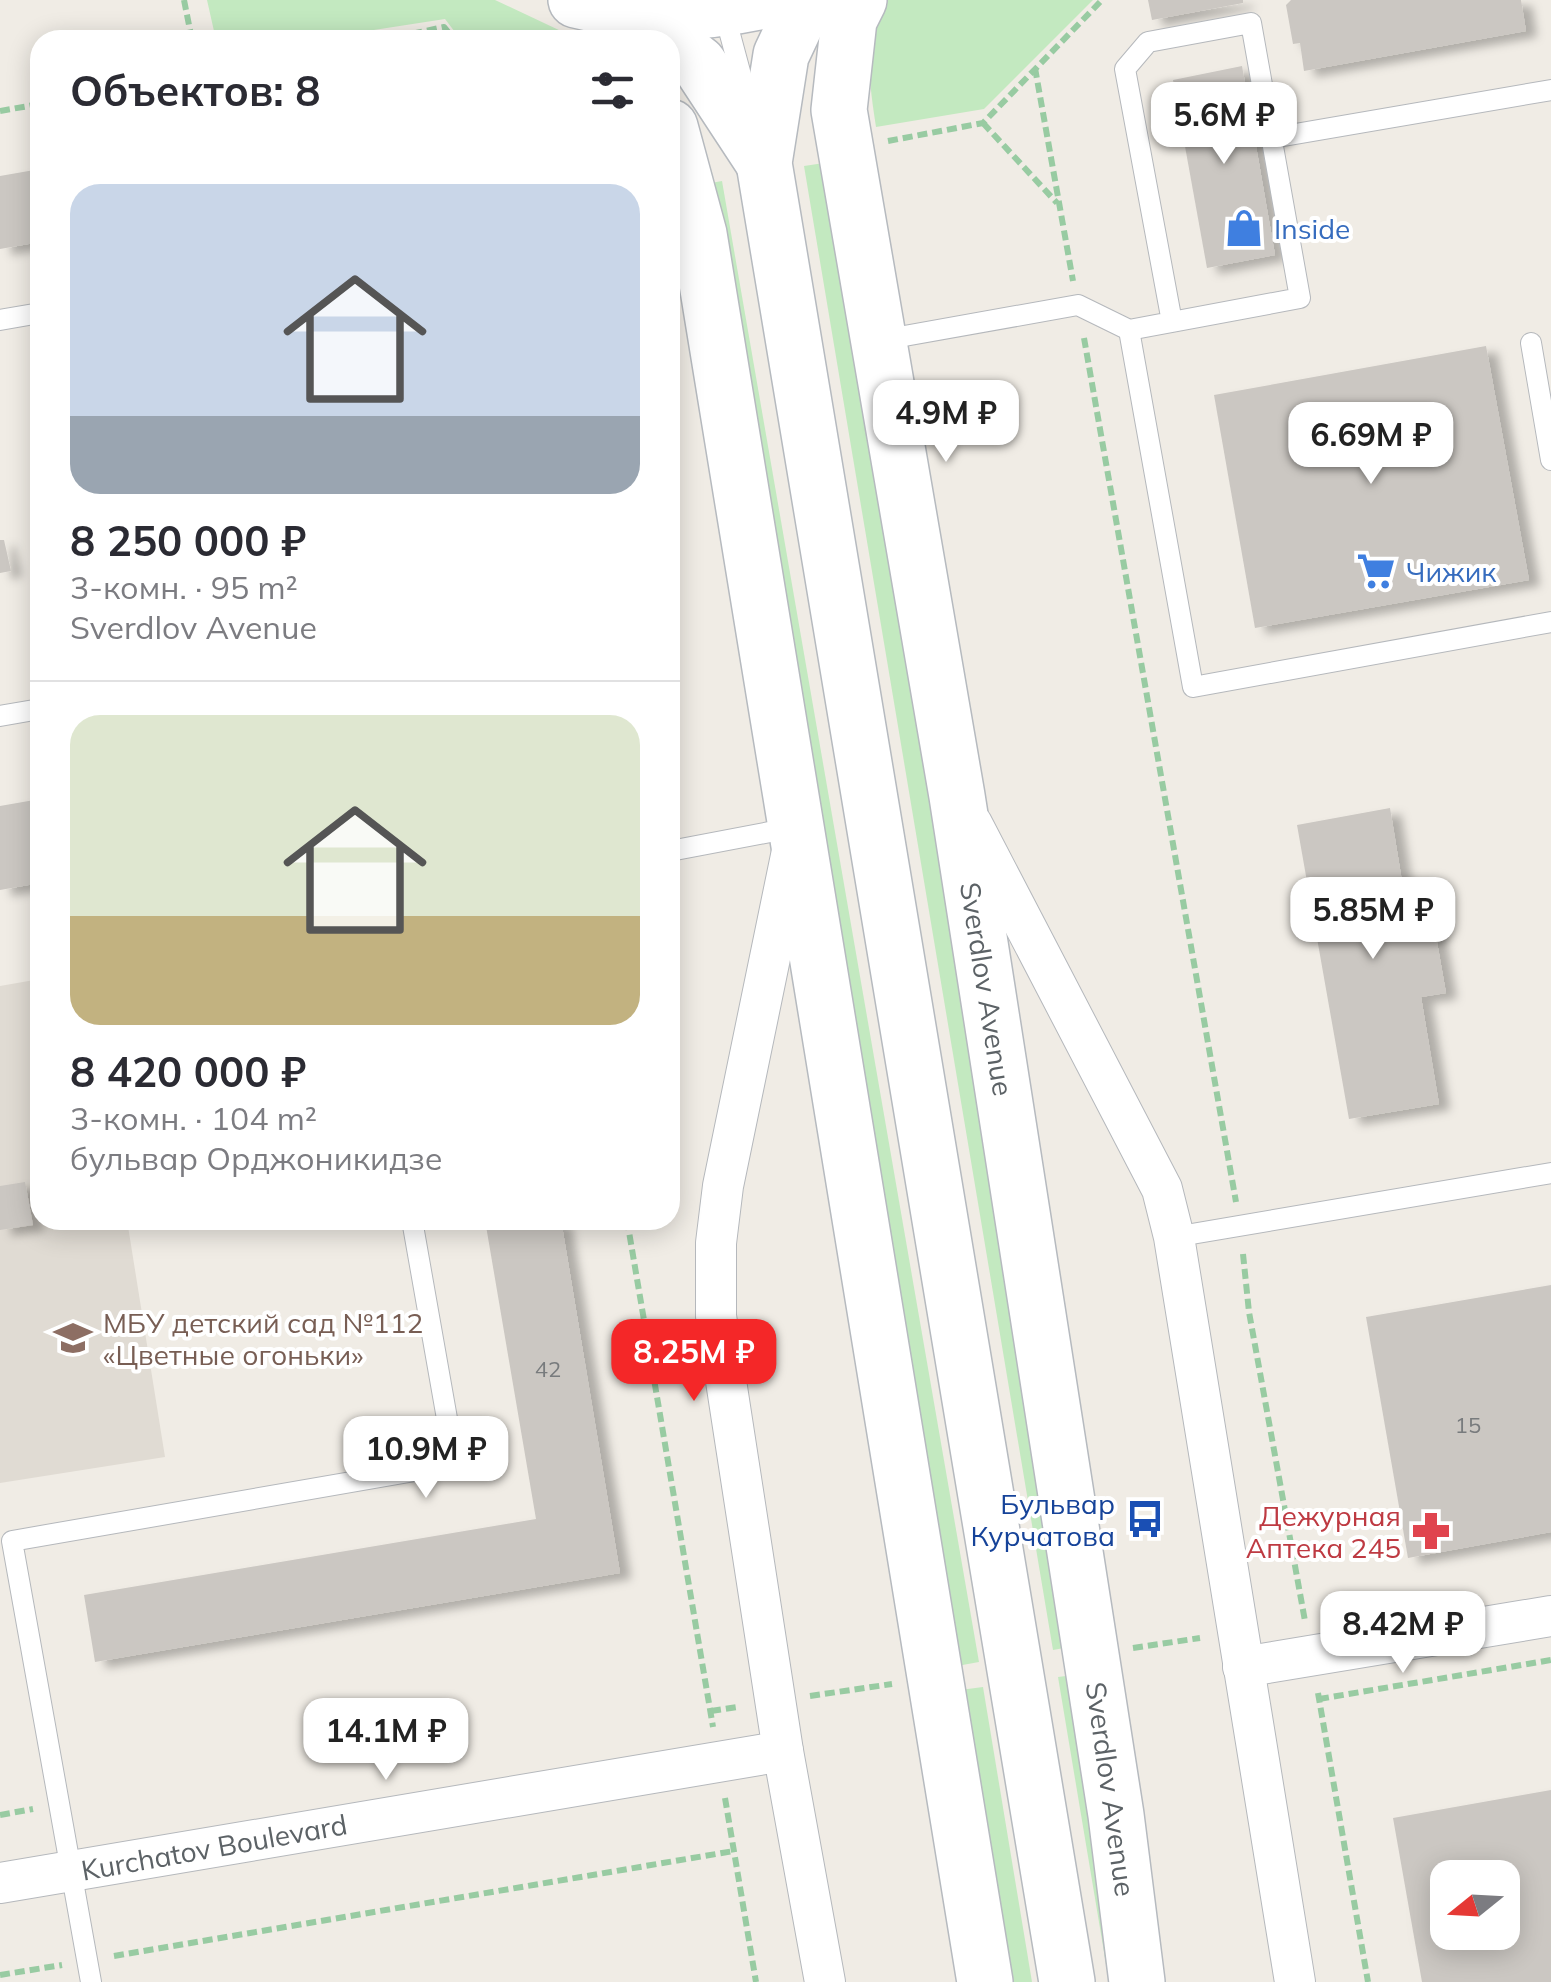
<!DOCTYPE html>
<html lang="ru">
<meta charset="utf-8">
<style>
:root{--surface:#fff;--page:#f2f2f3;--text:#2b2b33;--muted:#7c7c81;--line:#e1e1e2;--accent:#f42728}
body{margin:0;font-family:Mulish,sans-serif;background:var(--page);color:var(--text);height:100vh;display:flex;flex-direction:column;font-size:38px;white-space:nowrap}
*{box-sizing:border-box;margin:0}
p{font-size:32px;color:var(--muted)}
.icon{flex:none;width:55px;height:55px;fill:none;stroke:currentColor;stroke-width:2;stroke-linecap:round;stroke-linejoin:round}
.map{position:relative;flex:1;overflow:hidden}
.panel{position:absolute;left:30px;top:30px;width:650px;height:1200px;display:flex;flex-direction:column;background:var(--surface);border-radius:30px;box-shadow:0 5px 25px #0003}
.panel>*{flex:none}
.needle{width:65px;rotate:252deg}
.fabs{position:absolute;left:1430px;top:1860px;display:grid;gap:20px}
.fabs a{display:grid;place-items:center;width:90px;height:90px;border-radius:20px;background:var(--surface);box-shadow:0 5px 25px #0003;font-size:50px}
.price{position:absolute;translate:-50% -85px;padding:0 22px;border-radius:20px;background:#fff;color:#222;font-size:32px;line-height:65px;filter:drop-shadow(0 2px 5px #0008)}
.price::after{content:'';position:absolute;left:50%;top:60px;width:30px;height:22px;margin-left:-15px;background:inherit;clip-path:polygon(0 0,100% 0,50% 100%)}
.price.active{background:var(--accent);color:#fff}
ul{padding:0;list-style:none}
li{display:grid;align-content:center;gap:20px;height:530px;padding:0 40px}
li+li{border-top:2px solid var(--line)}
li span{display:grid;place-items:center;height:310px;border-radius:30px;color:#555}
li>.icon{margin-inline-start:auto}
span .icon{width:180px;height:180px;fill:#fffc;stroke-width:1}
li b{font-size:42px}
h2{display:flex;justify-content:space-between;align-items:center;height:120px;padding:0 40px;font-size:42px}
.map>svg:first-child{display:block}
.education{fill:#e0dbd3}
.green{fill:#c3e9c0}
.building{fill:#cbc7c2;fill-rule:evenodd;filter:url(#shadow)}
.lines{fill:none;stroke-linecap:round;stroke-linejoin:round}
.lane-casing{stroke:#b5b8bc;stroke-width:22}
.street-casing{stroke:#b5b8bc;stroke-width:42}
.secondary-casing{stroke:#b6babf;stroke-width:58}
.path{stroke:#98cba2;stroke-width:6;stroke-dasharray:10 5;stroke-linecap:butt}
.lane{stroke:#fff;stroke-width:20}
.street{stroke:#fff;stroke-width:40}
.secondary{stroke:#fff;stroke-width:55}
.labels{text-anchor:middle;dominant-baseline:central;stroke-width:8;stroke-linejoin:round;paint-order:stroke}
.number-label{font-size:22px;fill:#787b7d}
.shop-label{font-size:28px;fill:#366cbe;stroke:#fff;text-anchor:start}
.street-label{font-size:28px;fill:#5c6266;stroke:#fff}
.education-label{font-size:28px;fill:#785e54;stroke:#fff;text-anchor:start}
.transit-label{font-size:28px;fill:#164399;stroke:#fff;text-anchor:end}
.health-label{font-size:28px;fill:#be3a42;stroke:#fff;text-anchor:end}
</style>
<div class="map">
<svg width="1551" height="1982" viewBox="0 0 1551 1982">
<defs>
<filter id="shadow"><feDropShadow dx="11" dy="6" stdDeviation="5" flood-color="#0004"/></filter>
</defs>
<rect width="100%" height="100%" fill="#f0ece5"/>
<!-- education -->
<polygon class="education" points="40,979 40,1220 127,1220 165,1457 0,1483 0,986"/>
<!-- green -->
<g class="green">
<polygon points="207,0 495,0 580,40 461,40 445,19 309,40 216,40"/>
<path d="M886 0H1093L984 109 876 127C869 82 863 41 886 0Z"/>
<polygon points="824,163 1075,1646 1053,1650 804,166"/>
<polygon points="722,181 979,1662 957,1666 700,185"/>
<polygon points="1081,1674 1132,1982 1109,1982 1058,1677"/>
<polygon points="983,1687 1032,1982 1009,1982 960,1690"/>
</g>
<!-- building -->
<g class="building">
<polygon points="1148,0 1243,0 1243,3 1152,20"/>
<polygon points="1291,0 1521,0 1526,31 1304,71 1300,43 1293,44 1286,5"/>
<polygon points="1242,66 1275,255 1207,268 1173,80"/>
<polygon points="40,169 40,242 0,249 0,176"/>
<polygon points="1486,346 1529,580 1255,628 1214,395"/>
<polygon points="0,540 4,540 11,571 0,573"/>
<polygon points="40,799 40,883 0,890 0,806"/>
<polygon points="1390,808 1407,912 1431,908 1446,993 1421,997 1439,1104 1349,1119 1297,825"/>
<polygon points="25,1182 33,1225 0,1230 0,1186"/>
<polygon points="485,1220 561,1220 620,1573 95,1662 84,1595 536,1519"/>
<polygon points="1551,1285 1551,1532 1408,1558 1366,1317"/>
<path d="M1551 1790V1982H1422L1393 1818ZM1448 1878H1502V1932H1448Z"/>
</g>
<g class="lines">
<!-- lane casing -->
<g class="lane-casing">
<g id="lane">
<polyline points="724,12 749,105"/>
<polyline points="1272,138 1551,90"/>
<polyline points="0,320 40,313"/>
<polyline points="1129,330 1193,687 1551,622"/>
<polyline points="882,340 1078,305 1129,330 1300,298 1251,23 1148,42 1125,69 1172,322"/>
<polyline points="1531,343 1551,460"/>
<polyline points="0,716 40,709"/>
<polyline points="670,851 796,827"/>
<polyline points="1174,1237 1551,1173"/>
<polyline points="91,1982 12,1541 455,1464 412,1220"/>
</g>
</g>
<!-- street casing -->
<g class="street-casing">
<g id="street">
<polyline points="972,824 1162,1189 1174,1237 1295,1982"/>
<polyline points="792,851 723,1186 716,1243 716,1316 783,1751 825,1982"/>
<polyline points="1243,1667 1551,1616"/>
<polyline points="0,1883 783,1751"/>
</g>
</g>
<!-- secondary casing -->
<g class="secondary-casing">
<g id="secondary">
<path d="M576 0C642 17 702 15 768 0"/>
<polyline points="807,0 781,55 764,163 1067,1982"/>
<polyline points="859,0 849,20 839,110 957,796 1116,1815 1137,1982"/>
<polyline points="670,41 699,64 764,163"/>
<polyline points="670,127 699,234 985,1982"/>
</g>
</g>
<!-- path -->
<g class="path">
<polyline points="184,0 192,40"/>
<polyline points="383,40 444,27 455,40"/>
<polyline points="1035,68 1073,281"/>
<polyline points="0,111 40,104"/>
<polyline points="983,123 1057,203"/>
<polyline points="888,141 983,123 1102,0"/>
<polyline points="1084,338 1236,1202"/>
<polyline points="627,1220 713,1727"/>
<polyline points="1243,1254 1249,1312 1305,1621"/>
<polyline points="1133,1648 1200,1638"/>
<polyline points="1318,1693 1368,1982"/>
<polyline points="810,1696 892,1684"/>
<polyline points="1319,1699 1551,1660"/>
<polyline points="711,1711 738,1707"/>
<polyline points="725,1798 756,1982"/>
<polyline points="0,1815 33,1809"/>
<polyline points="114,1956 734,1851"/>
<polyline points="0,1975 62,1965"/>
</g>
<!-- lane -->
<use href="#lane" class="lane"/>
<!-- street -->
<use href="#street" class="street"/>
<!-- secondary -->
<use href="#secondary" class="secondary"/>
</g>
<!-- icons -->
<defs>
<g id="shop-bare" transform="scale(3)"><path d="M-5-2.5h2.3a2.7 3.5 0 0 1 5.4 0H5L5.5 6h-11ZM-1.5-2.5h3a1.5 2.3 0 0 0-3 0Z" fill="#3f7fe0" stroke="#fff" stroke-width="2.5" paint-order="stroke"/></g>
<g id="supermarket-bare" transform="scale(3)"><path d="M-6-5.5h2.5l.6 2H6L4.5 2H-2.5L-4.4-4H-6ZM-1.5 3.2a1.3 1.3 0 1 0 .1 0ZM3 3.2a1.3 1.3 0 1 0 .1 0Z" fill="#3f7fe0" stroke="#fff" stroke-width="2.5" paint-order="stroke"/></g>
<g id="school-bare" transform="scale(3)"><path d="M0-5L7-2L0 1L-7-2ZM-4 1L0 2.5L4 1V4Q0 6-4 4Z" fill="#8d6e63" stroke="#fff" stroke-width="2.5" paint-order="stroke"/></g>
<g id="bus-bare" transform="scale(3)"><path d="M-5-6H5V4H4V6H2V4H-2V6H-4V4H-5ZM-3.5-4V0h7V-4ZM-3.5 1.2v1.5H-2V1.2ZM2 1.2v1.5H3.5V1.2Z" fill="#1a4fb4" stroke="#fff" stroke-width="2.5" paint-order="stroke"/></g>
<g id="pharmacy-bare" transform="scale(3)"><path d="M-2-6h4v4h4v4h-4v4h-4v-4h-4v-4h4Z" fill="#e0444e" stroke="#fff" stroke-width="2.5" paint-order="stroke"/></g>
</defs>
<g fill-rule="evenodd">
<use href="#shop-bare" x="1244" y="228"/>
<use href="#supermarket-bare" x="1376" y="571"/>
<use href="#school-bare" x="73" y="1338"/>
<use href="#bus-bare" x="1145" y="1519"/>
<use href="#pharmacy-bare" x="1431" y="1531"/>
</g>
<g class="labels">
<!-- number labels -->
<g class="number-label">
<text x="548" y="1369">42</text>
<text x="1468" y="1425">15</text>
</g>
<!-- shop labels -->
<g class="shop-label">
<text x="1274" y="228">Inside</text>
<text x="1406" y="571">Чижик</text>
</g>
<!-- street labels -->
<g class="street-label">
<text transform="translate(987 989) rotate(81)">Sverdlov Avenue</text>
<text transform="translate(1111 1789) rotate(82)">Sverdlov Avenue</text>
<text transform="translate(214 1847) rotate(-10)">Kurchatov Boulevard</text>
</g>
<!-- education labels -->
<g class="education-label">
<text x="103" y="1322">МБУ детский сад №112<tspan x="103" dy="32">«Цветные огоньки»</tspan></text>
</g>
<!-- transit labels -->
<g class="transit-label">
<text x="1115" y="1503">Бульвар<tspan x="1115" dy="32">Курчатова</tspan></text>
</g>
<!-- health labels -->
<g class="health-label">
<text x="1401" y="1515">Дежурная<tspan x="1401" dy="32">Аптека 245</tspan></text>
</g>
</g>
</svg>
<div class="fabs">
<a><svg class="needle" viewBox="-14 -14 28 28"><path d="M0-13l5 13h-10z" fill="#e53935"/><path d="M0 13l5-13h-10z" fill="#7c7c81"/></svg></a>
</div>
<b class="price" style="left:1224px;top:167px">5.6M ₽</b>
<b class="price" style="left:946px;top:465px">4.9M ₽</b>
<b class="price" style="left:1371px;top:487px">6.69M ₽</b>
<b class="price" style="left:1373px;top:962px">5.85M ₽</b>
<b class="price active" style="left:694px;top:1404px">8.25M ₽</b>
<b class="price" style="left:426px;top:1501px">10.9M ₽</b>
<b class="price" style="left:1403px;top:1676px">8.42M ₽</b>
<b class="price" style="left:386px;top:1783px">14.1M ₽</b>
<section class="panel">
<h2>Объектов: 8<svg class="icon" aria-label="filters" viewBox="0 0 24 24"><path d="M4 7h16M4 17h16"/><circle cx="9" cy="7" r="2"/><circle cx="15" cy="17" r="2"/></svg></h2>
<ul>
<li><span style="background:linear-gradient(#c9d6e8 75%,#9aa5b1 0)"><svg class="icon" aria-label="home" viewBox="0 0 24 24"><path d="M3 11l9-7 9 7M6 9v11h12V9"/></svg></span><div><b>8 250 000 ₽</b><p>3-комн. · 95 m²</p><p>Sverdlov Avenue</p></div></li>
<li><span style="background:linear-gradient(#dfe7d0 65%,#c2b280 0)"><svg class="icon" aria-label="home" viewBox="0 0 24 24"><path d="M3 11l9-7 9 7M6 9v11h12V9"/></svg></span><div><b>8 420 000 ₽</b><p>3-комн. · 104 m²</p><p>бульвар Орджоникидзе</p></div></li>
</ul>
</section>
</div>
